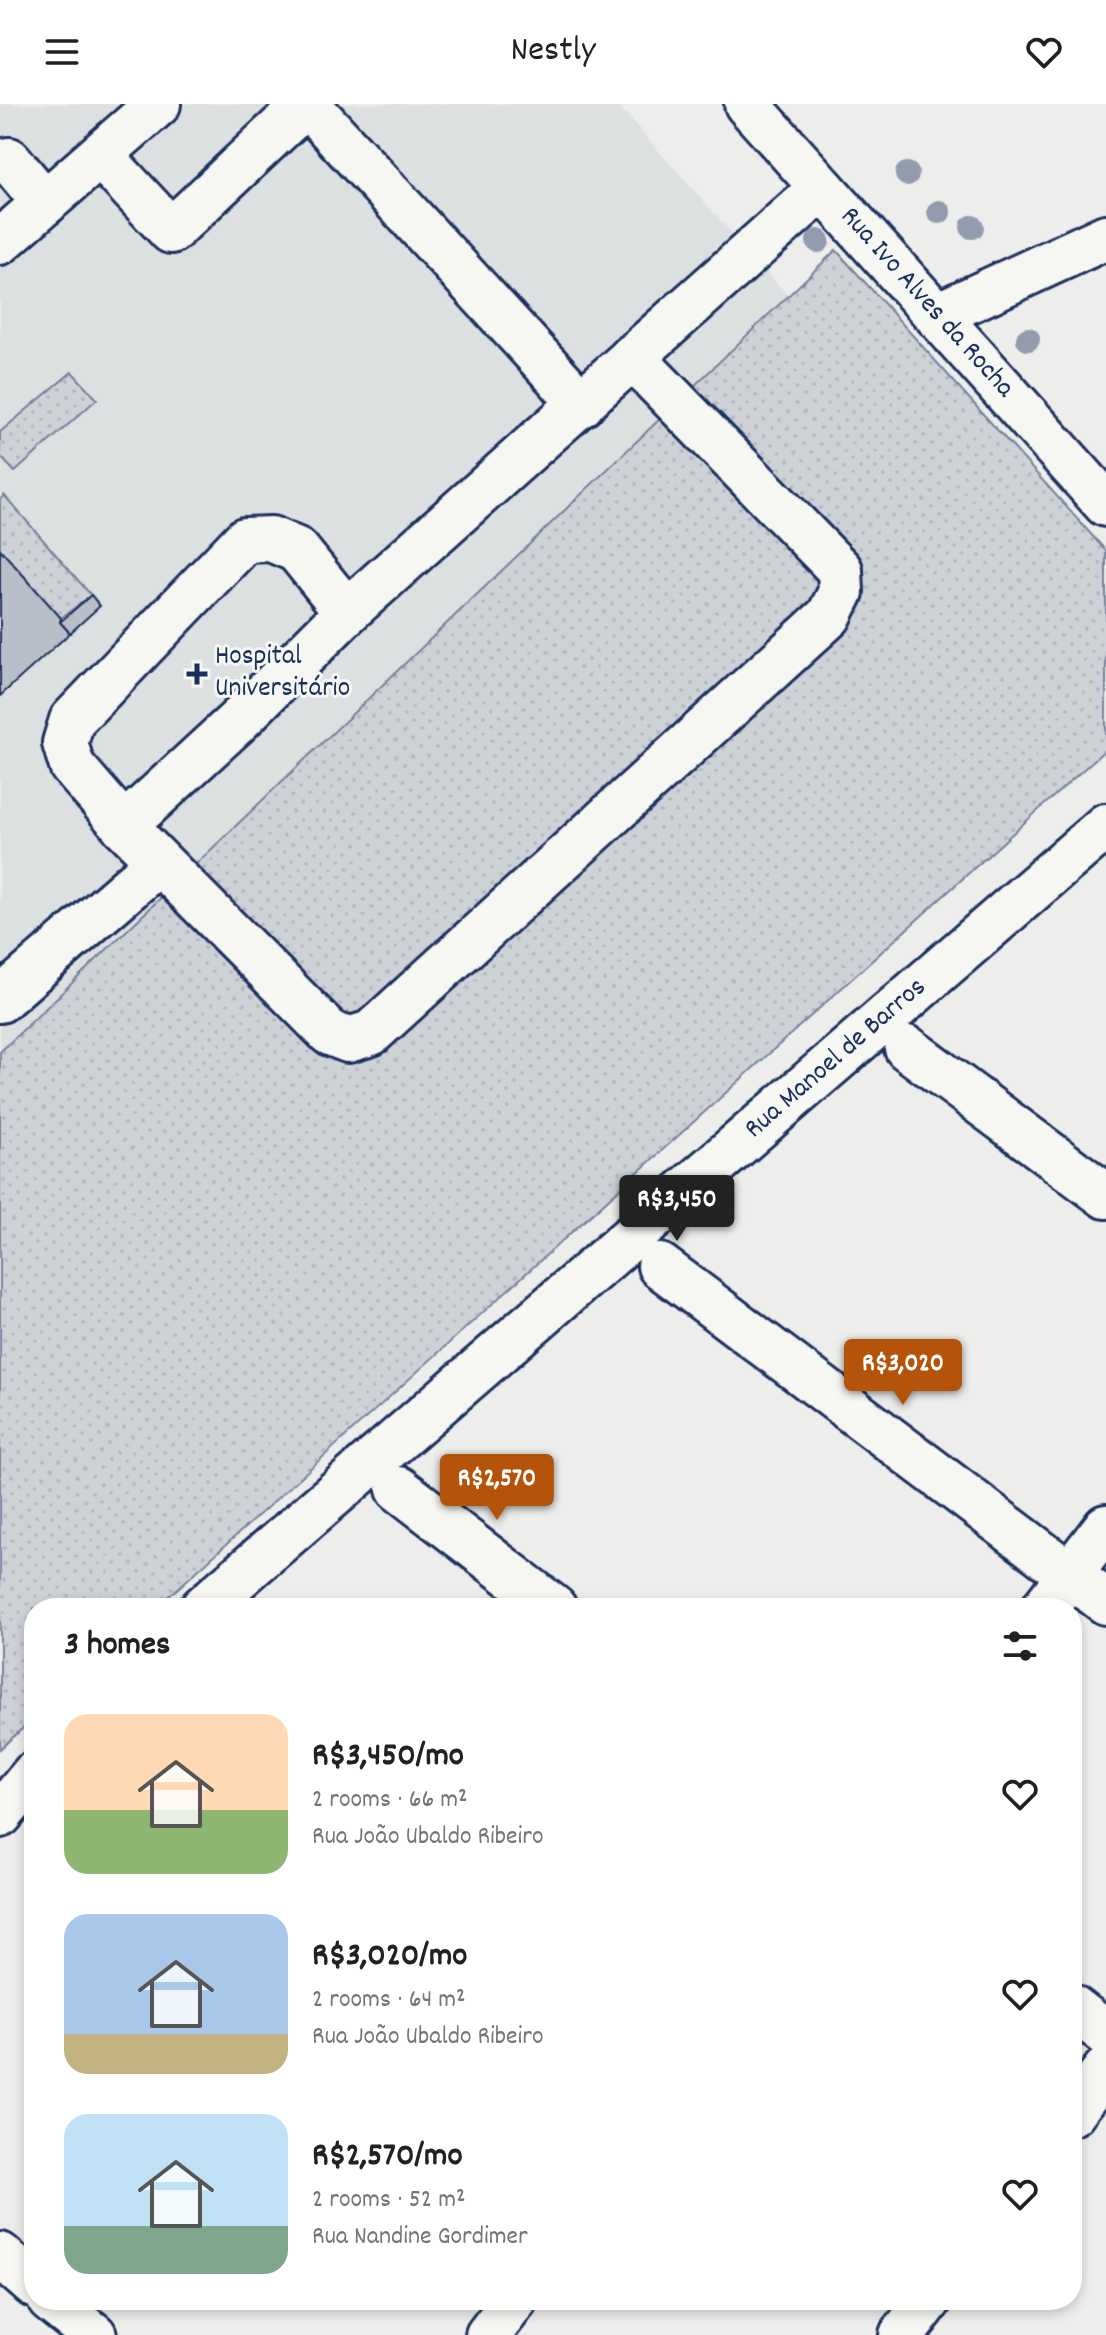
<!DOCTYPE html>
<meta charset="utf-8">
<style>
:root{--surface:#fff;--page:#f2f2f2;--text:#202124;--muted:#757577;--accent:#b45309}
body{margin:0;font-family:Dekko,sans-serif;background:var(--page);color:var(--text);height:100vh;display:flex;flex-direction:column;font-size:30px;white-space:nowrap}
*{box-sizing:border-box;margin:0}
p{font-size:26px;color:var(--muted)}
.icon{flex:none;width:44px;height:44px;fill:none;stroke:currentColor;stroke-width:2;stroke-linecap:round;stroke-linejoin:round}
.map{position:relative;flex:1;overflow:hidden}
.sheet{position:absolute;left:24px;top:1494px;width:1058px;height:712px;display:flex;flex-direction:column;background:var(--surface);border-radius:32px;box-shadow:0 4px 12px #0003}
.sheet>*{flex:none}
.price{position:absolute;translate:-50% -68px;padding:0 18px;border-radius:8px;background:var(--accent);color:#fff;font-size:26px;line-height:52px;filter:drop-shadow(0 2px 4px #0008)}
.price::after{content:'';position:absolute;left:50%;top:48px;width:24px;height:18px;margin-left:-12px;background:inherit;clip-path:polygon(0 0,100% 0,50% 100%)}
.price.selected{background:#222;color:#fff}
ul{padding:0;list-style:none}
li{display:flex;align-items:center;gap:24px;height:200px;padding:0 40px}
li span{display:grid;place-items:center;flex:none;width:224px;height:160px;border-radius:24px;color:#555}
li>.icon{margin-inline-start:auto}
span .icon{width:96px;height:96px;fill:#fffc;stroke-width:1}
li b{font-size:34px}
h2{display:flex;justify-content:space-between;align-items:center;height:96px;padding:0 40px;font-size:34px}
header{display:flex;justify-content:space-between;align-items:center;height:104px;padding:0 40px;background:var(--surface);font-size:36px;font-weight:600}
.map>svg:first-child{display:block}
.built{fill:#dde0e1}
.grass{fill:url(#grass-dots);stroke:#74809a;stroke-width:2}
.building{fill:#b9bfc8;stroke:#1b2f5e;stroke-width:2}
.lines{fill:none;stroke-linecap:round;stroke-linejoin:round}
.minor-casing{stroke:#1b2f5e;stroke-width:50}
.minor{stroke:#f6f6f2;stroke-width:44}
.tree{fill:#929cae}
.poi-dot{fill:#1b2f5e;stroke:#f6f6f2;stroke-width:3}
.labels{text-anchor:middle;dominant-baseline:central;stroke-width:6;stroke-linejoin:round;paint-order:stroke}
.street-label{font-size:28px;fill:#1b2f5e;stroke:#f6f6f2}
.poi-label{font-size:28px;fill:#1b2f5e;stroke:#f6f6f2;text-anchor:start}
</style>
<header><svg class="icon" aria-label="menu" viewBox="0 0 24 24"><path d="M4 6h16M4 12h16M4 18h16"/></svg>Nestly<svg class="icon" aria-label="heart" viewBox="0 0 24 24"><path d="M12 20l-8-8c-3-5 5-10 8-4 3-6 11-1 8 4z"/></svg></header>
<div class="map">
<svg width="1106" height="2231" viewBox="0 0 1106 2231">
<defs>
<pattern id="grass-dots" width="8" height="8" patternUnits="userSpaceOnUse" patternTransform="scale(2)"><rect width="8" height="8" fill="#ced2d7"/><path d="M2 2h.1M6 6h.1" fill="none" stroke="#b0b5bb" stroke-width="1.8" stroke-linecap="round"/></pattern>
</defs>
<rect width="100%" height="100%" fill="#edeeec"/>
<filter id="ink" filterUnits="userSpaceOnUse"><feTurbulence type="fractalNoise" baseFrequency=".0125" numOctaves="2"/><feDisplacementMap in="SourceGraphic" scale="16" xChannelSelector="R" yChannelSelector="G"/><feConvolveMatrix kernelMatrix="1 2 1 2 8 2 1 2 1" color-interpolation-filters="sRGB"/></filter>
<g filter="url(#ink)">
<!-- built -->
<polygon class="built" points="0,0 617,0 788,192 0,948"/>
<!-- grass -->
<g class="grass">
<polygon points="836,146 1106,447 1106,645 156,1504 34,1504 34,1614 0,1645 0,948"/>
<polygon points="72,268 97,295 15,368 0,352 0,328"/>
<polygon points="4,391 91,491 61,514 0,445 0,396"/>
</g>
<!-- building -->
<g class="building">
<polygon points="0,445 61,514 60,518 70,529 0,592"/>
<polygon points="91,491 100,502 70,529 60,518"/>
</g>
<g class="lines">
<!-- minor casing -->
<g class="minor-casing">
<g id="minor">
<polyline points="307,0 582,300"/>
<path id="s1" d="M747 0 1106 400"/>
<polyline points="100,51 171,127 306,0"/>
<polyline points="9,56 45,99"/>
<polyline points="0,138 158,0"/>
<polyline points="937,211 1106,133"/>
<polyline points="347,508 297,446 271,435 245,436 72,616 65,639 72,662 124,722 330,929 348,936 371,929 829,512 841,488 840,466 632,253"/>
<polyline points="124,722 237,618 347,508 822,84"/>
<polyline points="0,896 159,758"/>
<polyline points="907,944 1106,1092"/>
<polyline points="660,1162 1106,1498"/>
<polyline points="399,1385 554,1504"/>
<path id="s2" d="M203 1504 1106 722"/>
<polyline points="1044,1504 1106,1423"/>
<polyline points="0,1711 34,1670"/>
<polyline points="1072,1903 1106,1929"/>
<polyline points="1072,2009 1106,1965"/>
<polyline points="0,2151 34,2181"/>
<polyline points="50,2196 94,2231"/>
<polyline points="488,2231 515,2196"/>
<polyline points="902,2231 929,2196"/>
</g>
</g>
<!-- minor -->
<use href="#minor" class="minor"/>
</g>
<!-- trees -->
<g class="tree">
<circle cx="907" cy="70" r="12"/>
<circle cx="939" cy="108" r="12"/>
<circle cx="972" cy="123" r="12"/>
<circle cx="818" cy="137" r="12"/>
<circle cx="1028" cy="235" r="12"/>
</g>
</g>
<!-- markers -->
<path class="poi-dot" d="M193 558h8v8h8v8h-8v8h-8v-8h-8v-8h8z"/>
<g class="labels">
<!-- street labels -->
<g class="street-label">
<text stroke="none"><textPath href="#s1" startOffset="268">Rua Ivo Alves da Rocha</textPath></text>
<text stroke="none"><textPath href="#s2" startOffset="838">Rua Manoel de Barros</textPath></text>
</g>
<!-- poi labels -->
<g class="poi-label">
<text x="215" y="554">Hospital<tspan x="215" dy="32">Universitário</tspan></text>
</g>
</g>
</svg>
<b class="price selected" style="left:677px;top:1139px">R$3,450</b>
<b class="price" style="left:903px;top:1303px">R$3,020</b>
<b class="price" style="left:497px;top:1418px">R$2,570</b>
<section class="sheet">
<h2>3 homes<svg class="icon" aria-label="filters" viewBox="0 0 24 24"><path d="M4 7h16M4 17h16"/><circle cx="9" cy="7" r="2"/><circle cx="15" cy="17" r="2"/></svg></h2>
<ul>
<li><span style="background:linear-gradient(#ffd9b3 60%,#8fb573 0)"><svg class="icon" aria-label="home" viewBox="0 0 24 24"><path d="M3 11l9-7 9 7M6 9v11h12V9"/></svg></span><div><b>R$3,450/mo</b><p>2 rooms · 66 m²</p><p>Rua João Ubaldo Ribeiro</p></div><svg class="icon" aria-label="heart" viewBox="0 0 24 24"><path d="M12 20l-8-8c-3-5 5-10 8-4 3-6 11-1 8 4z"/></svg></li>
<li><span style="background:linear-gradient(#a9c7e8 75%,#c2b280 0)"><svg class="icon" aria-label="home" viewBox="0 0 24 24"><path d="M3 11l9-7 9 7M6 9v11h12V9"/></svg></span><div><b>R$3,020/mo</b><p>2 rooms · 64 m²</p><p>Rua João Ubaldo Ribeiro</p></div><svg class="icon" aria-label="heart" viewBox="0 0 24 24"><path d="M12 20l-8-8c-3-5 5-10 8-4 3-6 11-1 8 4z"/></svg></li>
<li><span style="background:linear-gradient(#bfe0f5 70%,#7fa58c 0)"><svg class="icon" aria-label="home" viewBox="0 0 24 24"><path d="M3 11l9-7 9 7M6 9v11h12V9"/></svg></span><div><b>R$2,570/mo</b><p>2 rooms · 52 m²</p><p>Rua Nandine Gordimer</p></div><svg class="icon" aria-label="heart" viewBox="0 0 24 24"><path d="M12 20l-8-8c-3-5 5-10 8-4 3-6 11-1 8 4z"/></svg></li>
</ul>
</section>
</div>
